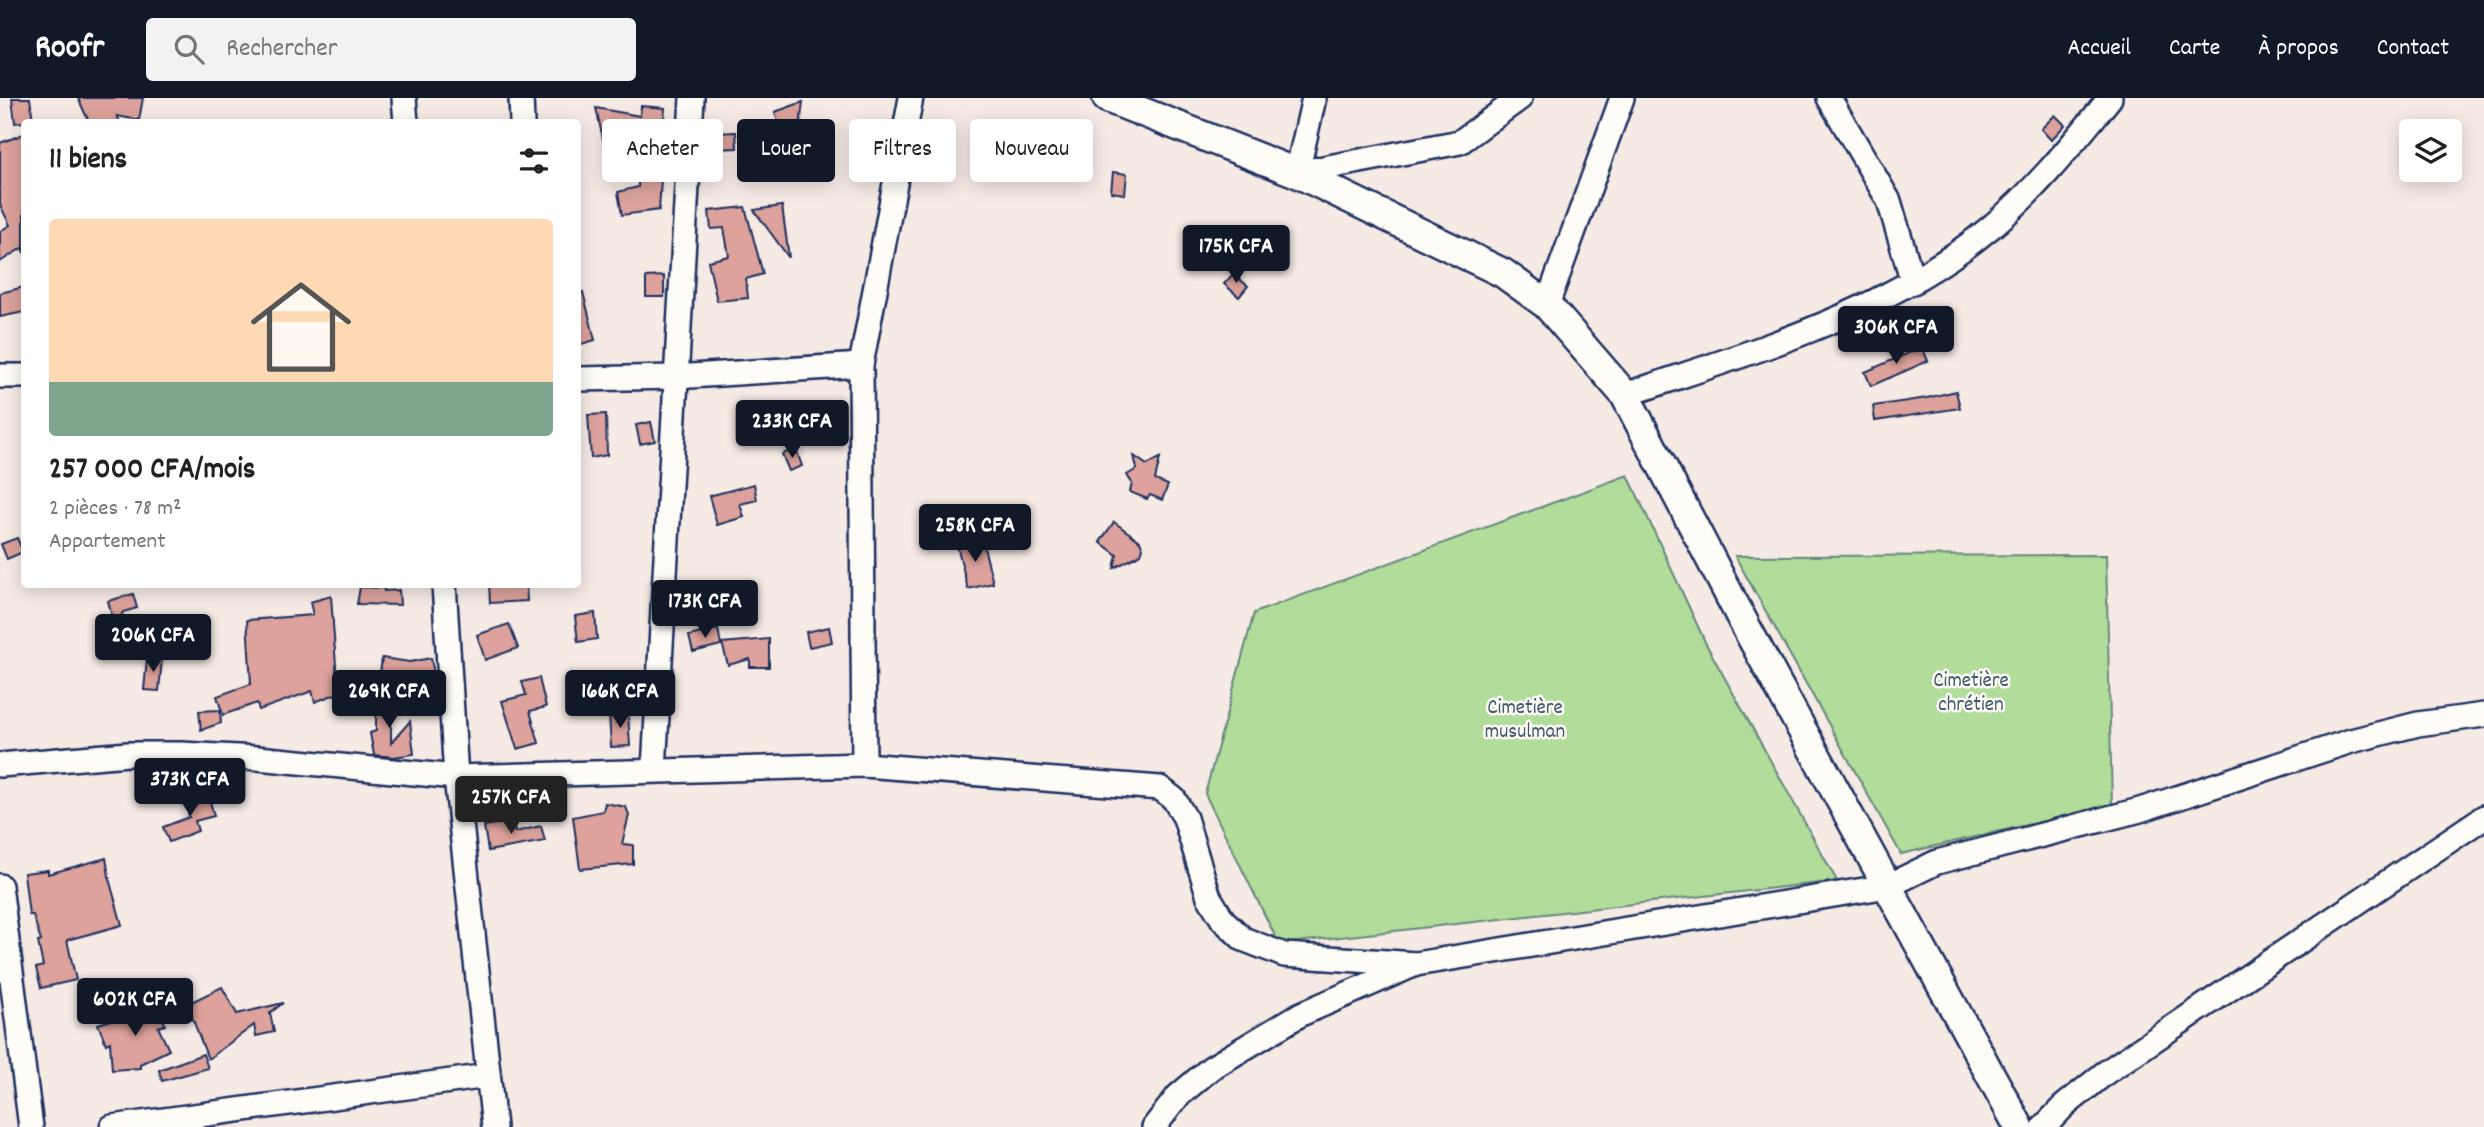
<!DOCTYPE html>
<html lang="fr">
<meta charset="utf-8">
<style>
:root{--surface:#fff;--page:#f2f2f2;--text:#222;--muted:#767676;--line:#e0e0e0;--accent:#111827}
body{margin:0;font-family:Dekko,sans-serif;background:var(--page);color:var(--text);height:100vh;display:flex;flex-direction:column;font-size:26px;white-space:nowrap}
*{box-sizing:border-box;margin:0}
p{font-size:23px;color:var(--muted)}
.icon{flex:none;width:38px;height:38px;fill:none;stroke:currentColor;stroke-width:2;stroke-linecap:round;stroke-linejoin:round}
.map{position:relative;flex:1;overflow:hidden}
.sheet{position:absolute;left:21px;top:21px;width:560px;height:469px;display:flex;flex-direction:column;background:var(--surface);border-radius:7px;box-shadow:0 4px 18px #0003}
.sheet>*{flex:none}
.guide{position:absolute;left:602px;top:21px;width:665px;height:63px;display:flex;gap:14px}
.fabs{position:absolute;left:2399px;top:21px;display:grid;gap:14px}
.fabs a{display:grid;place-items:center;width:63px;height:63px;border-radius:7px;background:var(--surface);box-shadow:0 4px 18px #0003;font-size:35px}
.price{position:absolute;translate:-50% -60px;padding:0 16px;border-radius:7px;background:var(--accent);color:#fff;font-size:23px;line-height:46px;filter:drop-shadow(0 2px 4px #0008)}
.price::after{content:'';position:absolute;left:50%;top:42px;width:21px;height:16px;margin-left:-10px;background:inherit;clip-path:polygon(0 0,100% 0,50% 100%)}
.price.active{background:#222;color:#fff}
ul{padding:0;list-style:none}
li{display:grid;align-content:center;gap:14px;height:371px;padding:0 28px}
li+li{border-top:2px solid var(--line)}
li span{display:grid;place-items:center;height:217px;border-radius:7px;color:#555}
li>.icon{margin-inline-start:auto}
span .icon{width:126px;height:126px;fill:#fffc;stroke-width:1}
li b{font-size:30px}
h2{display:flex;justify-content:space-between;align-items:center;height:84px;padding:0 28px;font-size:30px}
.pill{padding:0 24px;border-radius:7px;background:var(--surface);box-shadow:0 4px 18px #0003;font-size:24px;line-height:63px}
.pill.active{background:var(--accent);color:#fff}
header{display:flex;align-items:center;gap:42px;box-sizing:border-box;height:98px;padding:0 35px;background:var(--accent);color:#fff}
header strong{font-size:33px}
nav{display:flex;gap:38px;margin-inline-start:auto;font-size:24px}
.search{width:490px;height:63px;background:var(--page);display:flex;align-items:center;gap:18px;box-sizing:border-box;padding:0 24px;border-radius:7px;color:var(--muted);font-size:26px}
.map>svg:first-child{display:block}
.green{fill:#b1dc9a;stroke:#66867c;stroke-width:2}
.building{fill:#dca29b;stroke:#1b2f5e;stroke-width:2}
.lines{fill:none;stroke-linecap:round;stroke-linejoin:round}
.minor-casing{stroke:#1b2f5e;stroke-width:28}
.tertiary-casing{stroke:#1b2f5e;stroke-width:33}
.minor{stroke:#fdfcf7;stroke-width:23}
.tertiary{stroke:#fdfcf7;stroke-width:28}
.labels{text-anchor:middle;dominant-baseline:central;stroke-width:5;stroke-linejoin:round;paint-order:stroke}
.park-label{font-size:21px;fill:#405a6d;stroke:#fdfcf7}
</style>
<header>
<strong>Roofr</strong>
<div class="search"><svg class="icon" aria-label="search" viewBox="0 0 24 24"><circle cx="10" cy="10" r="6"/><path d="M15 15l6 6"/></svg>Rechercher</div>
<nav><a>Accueil</a><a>Carte</a><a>À propos</a><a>Contact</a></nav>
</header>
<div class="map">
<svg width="2484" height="1029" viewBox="0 0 2484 1029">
<rect width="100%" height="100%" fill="#f6eae5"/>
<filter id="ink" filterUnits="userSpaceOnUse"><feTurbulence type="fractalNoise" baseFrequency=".0143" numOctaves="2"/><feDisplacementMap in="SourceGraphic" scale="14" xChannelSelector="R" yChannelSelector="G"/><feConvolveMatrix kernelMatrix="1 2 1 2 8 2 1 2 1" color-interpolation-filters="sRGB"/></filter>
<g filter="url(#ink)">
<!-- green -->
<g class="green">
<polygon points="1628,377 1706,546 1837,783 1279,846 1205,696 1254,515"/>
<polygon points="2106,457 2112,707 1901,756 1735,458"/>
</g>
<!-- building -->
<g class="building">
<polygon points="12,0 30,0 33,23 15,25"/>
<polygon points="78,0 143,0 139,22 117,18 120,24 89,24"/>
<polygon points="803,4 800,29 812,26 817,44 797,49 794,69 786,52 775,14"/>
<polygon points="641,8 665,10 663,33 648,31 650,41 605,50 596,10 640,18"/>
<polygon points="2055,17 2065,27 2051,42 2041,31"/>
<polygon points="736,34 737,50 718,51 716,35"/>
<polygon points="24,36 24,155 22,150 0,164 0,133 10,127 0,107 0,45"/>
<polygon points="1113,74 1127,76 1125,96 1111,94"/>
<polygon points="638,81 661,82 659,112 622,117 618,94 638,89"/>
<polygon points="782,108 789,160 754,112"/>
<polygon points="745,109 763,176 746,181 748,200 717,203 708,163 729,158 724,130 711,131 709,113"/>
<polygon points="1233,176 1248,188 1239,199 1224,186"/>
<polygon points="664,178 664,199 646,199 646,179"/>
<polygon points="24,189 24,214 0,219 0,195"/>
<polygon points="583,194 595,242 578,247 578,195"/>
<polygon points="1922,249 1928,263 1871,288 1865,274"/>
<polygon points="1956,293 1960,310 1875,323 1873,308 1927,300"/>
<polygon points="606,316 607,357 591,360 588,317"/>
<polygon points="651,324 655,343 640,346 636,327"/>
<polygon points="796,351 802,368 789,373 782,356"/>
<polygon points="1134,358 1147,367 1160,360 1155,382 1168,387 1162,402 1150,397 1147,401 1130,394 1132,385 1127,377 1137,371"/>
<polygon points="754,386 757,402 740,406 744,419 717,427 709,398"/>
<polygon points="1114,424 1140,443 1143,450 1141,456 1114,470 1117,457 1100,444"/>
<polygon points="17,440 23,454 7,461 1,446"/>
<polygon points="982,441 993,485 968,491 957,447"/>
<polygon points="489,486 526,486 527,503 490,505"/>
<polygon points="360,489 384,490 384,493 399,492 400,507 357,506"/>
<polygon points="133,496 137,510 123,514 115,530 108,503"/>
<polygon points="331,498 338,595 315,604 312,593 259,612 257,605 223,617 217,598 251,586 247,522 313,517 310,504"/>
<polygon points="595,515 597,541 578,544 575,518"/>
<polygon points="509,526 518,550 485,562 477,537"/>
<polygon points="829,529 832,544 809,549 806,534"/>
<polygon points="718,531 721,547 693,554 689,538"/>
<polygon points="769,541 769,569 750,569 750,561 728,567 722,545"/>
<polygon points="147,560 162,561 159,593 144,592"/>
<polygon points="382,560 410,564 431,560 434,576 404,579 380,576"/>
<polygon points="581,579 585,595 568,599 566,581"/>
<polygon points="539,580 546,609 530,613 539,645 517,651 502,603 526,597 522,584"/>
<polygon points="376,591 391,591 391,645 410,623 414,656 394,659 374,657 370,635 376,633"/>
<polygon points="220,612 221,625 201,632 199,613"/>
<polygon points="628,614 630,648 611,649 609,615"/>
<polygon points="208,696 214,718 195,723 198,733 169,744 163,729 189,719 186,702"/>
<polygon points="605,705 626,709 629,717 622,746 633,747 633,766 580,771 573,719 603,713"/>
<polygon points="513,723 515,734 541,728 545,743 488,753 484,728"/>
<polygon points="106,760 110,784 122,827 67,842 76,882 41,890 36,870 43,868 38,844 41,843 33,817 29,817 24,775 48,772 48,776"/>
<polygon points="222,889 237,916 283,905 270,915 274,934 256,938 254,927 208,961 187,906"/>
<polygon points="160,908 165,927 158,929 169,952 140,966 140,970 112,972 110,944 106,946 98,926"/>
<polygon points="203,956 208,970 162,983 159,972"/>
</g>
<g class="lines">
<!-- minor casing -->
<g class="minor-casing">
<g id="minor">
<polyline points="404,0 406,24"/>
<polyline points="521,0 522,24"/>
<polyline points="1314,0 1297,75 1460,44 1520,0"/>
<polyline points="1829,0 1889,103 1913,184"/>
<polyline points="1547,207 1622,0"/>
<polyline points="0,278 24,278"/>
<polyline points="578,281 675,279 861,267"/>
<path d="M1625 297C1752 253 1886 217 1991 129 2036 92 2073 45 2110 0"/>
<polyline points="444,486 456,679 494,1029"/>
<polyline points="0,667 128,656 181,656 257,660 456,679 864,667 1160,690 1174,701 1185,720 1209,799 1223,822 1243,841 1284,857 1416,866"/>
<polyline points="864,667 861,267 911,0"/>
<polyline points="654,671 692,0"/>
<polyline points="0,788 31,1029"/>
<polyline points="112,1029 488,978"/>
<polyline points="1154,1029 1178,998 1211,970 1301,916 1416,866 1888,788 1937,764 2140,712 2351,643 2418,626 2484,617"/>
<polyline points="2044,1029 2063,1009 2105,975 2484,719"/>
</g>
</g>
<!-- tertiary casing -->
<g class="tertiary-casing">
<polyline id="tertiary" points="1107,0 1297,75 1503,175 1547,207 1625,297 1746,529 2019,1029"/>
</g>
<!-- minor -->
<use href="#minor" class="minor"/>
<!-- tertiary -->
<use href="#tertiary" class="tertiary"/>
</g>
</g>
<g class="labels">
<!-- park labels -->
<g class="park-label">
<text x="1971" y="584">Cimetière<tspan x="1971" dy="24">chrétien</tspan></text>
<text x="1525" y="611">Cimetière<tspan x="1525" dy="24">musulman</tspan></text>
</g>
</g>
</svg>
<div class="fabs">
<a><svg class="icon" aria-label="layers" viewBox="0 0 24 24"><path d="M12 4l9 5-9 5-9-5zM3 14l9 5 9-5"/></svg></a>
</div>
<b class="price" style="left:1236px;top:187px">175K CFA</b>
<b class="price" style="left:1896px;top:268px">306K CFA</b>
<b class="price" style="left:792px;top:362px">233K CFA</b>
<b class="price" style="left:975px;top:466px">258K CFA</b>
<b class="price" style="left:705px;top:542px">173K CFA</b>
<b class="price" style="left:153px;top:576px">206K CFA</b>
<b class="price" style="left:389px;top:632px">269K CFA</b>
<b class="price" style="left:620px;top:632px">166K CFA</b>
<b class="price" style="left:190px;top:720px">373K CFA</b>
<b class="price active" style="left:511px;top:738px">257K CFA</b>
<b class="price" style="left:135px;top:940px">602K CFA</b>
<div class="guide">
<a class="pill">Acheter</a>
<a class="pill active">Louer</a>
<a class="pill">Filtres</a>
<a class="pill">Nouveau</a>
</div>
<section class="sheet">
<h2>11 biens<svg class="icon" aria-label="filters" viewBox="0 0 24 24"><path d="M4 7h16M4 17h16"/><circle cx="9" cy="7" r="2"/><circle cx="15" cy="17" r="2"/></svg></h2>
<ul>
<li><span style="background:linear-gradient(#ffd9b3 75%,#7fa58c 0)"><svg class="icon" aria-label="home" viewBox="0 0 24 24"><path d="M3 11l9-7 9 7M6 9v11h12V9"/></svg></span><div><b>257 000 CFA/mois</b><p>2 pièces · 78 m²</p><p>Appartement</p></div></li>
</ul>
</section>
</div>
